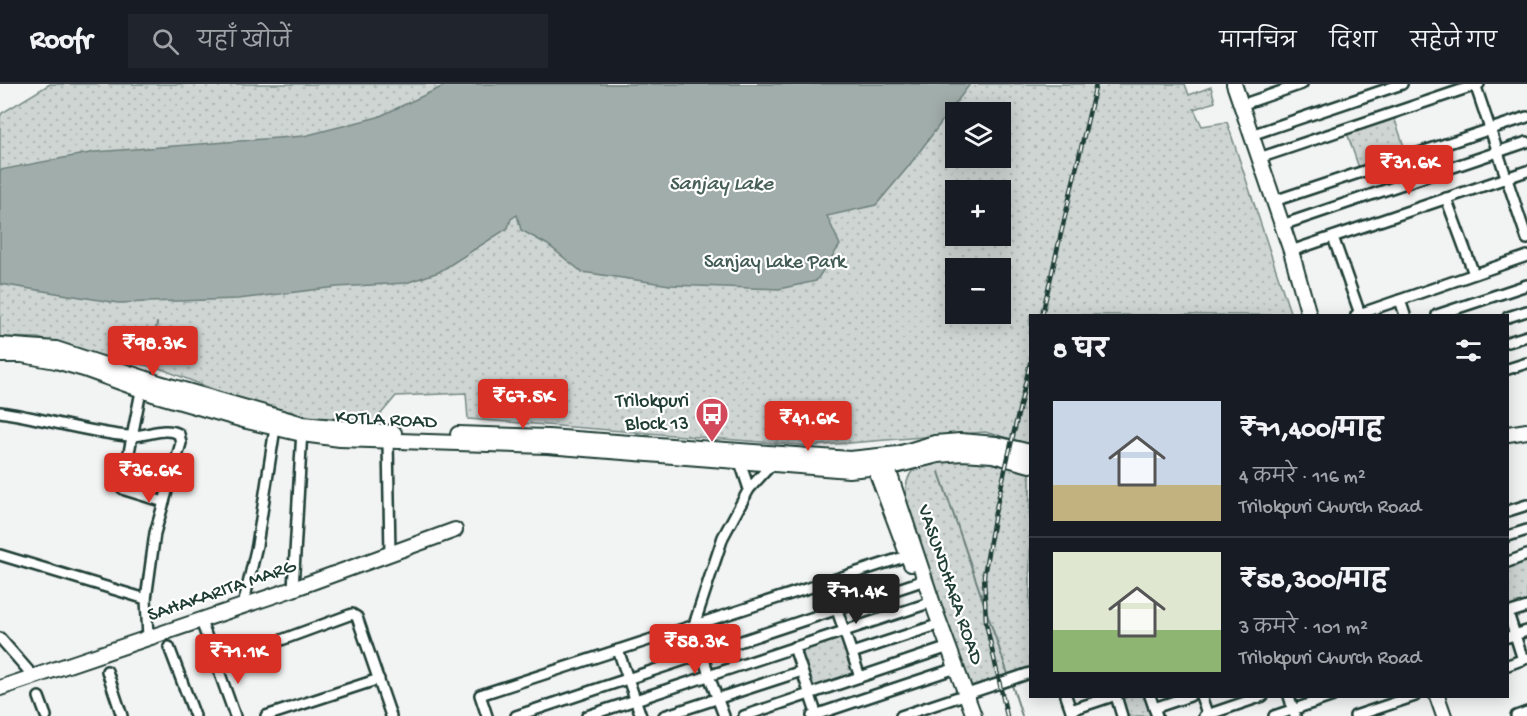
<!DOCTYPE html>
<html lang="hi">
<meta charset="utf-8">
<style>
:root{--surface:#171b24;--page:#20242c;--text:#f1f3f6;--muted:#9ea1a6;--line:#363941;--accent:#d93025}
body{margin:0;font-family:"Gochi Hand","Playpen Sans Deva",sans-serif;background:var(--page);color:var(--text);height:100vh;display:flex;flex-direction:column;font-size:22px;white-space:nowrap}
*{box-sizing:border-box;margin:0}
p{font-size:20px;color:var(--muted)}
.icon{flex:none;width:33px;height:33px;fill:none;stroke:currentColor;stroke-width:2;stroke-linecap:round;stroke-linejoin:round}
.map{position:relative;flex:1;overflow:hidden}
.drawer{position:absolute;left:1029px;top:230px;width:480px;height:384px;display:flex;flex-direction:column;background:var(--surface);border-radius:0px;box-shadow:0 3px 15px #0003}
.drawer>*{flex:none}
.buttons{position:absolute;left:945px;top:18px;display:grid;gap:12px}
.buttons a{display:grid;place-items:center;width:66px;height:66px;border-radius:0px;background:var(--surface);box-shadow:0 3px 15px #0003;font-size:30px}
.price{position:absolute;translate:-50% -51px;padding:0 14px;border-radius:6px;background:var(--accent);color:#fff;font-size:20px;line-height:39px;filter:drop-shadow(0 2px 3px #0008)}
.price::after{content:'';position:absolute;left:50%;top:36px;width:18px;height:14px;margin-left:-9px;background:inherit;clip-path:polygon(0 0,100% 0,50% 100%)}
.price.active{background:#222;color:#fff}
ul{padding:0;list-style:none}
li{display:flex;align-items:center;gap:18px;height:150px;padding:0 24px}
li+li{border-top:2px solid var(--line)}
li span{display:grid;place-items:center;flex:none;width:168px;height:120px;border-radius:0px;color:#555}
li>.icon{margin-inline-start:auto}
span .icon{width:72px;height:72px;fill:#fffc;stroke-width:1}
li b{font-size:26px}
h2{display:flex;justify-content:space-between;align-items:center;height:72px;padding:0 24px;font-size:26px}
header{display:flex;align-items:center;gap:36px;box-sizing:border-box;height:84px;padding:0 30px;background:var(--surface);border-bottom:2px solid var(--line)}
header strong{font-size:28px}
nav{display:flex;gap:33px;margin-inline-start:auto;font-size:21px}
.search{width:420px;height:54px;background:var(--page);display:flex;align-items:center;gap:15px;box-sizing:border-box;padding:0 21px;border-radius:0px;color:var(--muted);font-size:22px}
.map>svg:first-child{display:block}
.park{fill:url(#park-dots);stroke:#768984;stroke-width:1.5;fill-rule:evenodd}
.water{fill:#a1adaa;stroke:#6d807b;stroke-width:1.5}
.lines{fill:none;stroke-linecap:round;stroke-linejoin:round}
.stream{stroke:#6d807b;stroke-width:2}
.street-casing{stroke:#1f3d34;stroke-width:14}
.secondary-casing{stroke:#1f3d34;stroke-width:18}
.street{stroke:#fff;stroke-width:9}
.secondary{stroke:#fff;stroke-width:14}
.rail-casing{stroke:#1f3d34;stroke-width:4.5}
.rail{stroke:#fff;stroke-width:2;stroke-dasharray:7;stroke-linecap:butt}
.labels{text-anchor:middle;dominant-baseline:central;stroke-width:4.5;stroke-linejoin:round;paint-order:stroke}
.park-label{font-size:20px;fill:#425b54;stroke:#fff}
.poi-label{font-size:20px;fill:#1f3d34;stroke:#fff;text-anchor:end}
.street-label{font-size:20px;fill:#1f3d34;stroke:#fff}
.water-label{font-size:21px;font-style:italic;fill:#465f57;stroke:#fff}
</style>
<header>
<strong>Roofr</strong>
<div class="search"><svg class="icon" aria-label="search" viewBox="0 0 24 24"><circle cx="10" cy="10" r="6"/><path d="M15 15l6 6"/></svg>यहाँ खोजें</div>
<nav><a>मानचित्र</a><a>दिशा</a><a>सहेजे गए</a></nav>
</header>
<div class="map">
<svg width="1527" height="632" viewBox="0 0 1527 632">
<defs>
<pattern id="park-dots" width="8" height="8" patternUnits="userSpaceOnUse" patternTransform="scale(1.5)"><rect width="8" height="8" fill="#ced5d3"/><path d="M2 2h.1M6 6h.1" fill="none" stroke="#b0b8b6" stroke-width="1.8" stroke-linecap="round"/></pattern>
</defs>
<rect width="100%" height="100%" fill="#f2f3f3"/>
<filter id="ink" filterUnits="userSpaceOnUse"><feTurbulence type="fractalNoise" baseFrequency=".0167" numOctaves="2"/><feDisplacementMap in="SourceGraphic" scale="12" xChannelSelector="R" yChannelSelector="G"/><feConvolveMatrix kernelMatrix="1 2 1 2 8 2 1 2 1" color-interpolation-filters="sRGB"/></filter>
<g filter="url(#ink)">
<!-- park -->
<g class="park">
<path d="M50 0H1185L1189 11 1211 3 1215 18 1194 25 1202 42 1227 38 1291 231H1030V360L985 348 812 362 468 335 466 309 396 312 375 337 312 333 238 315 159 284 93 271 38 254 0 253V33L2 29ZM956 28H1000V74H956ZM956 106H1000V152H956ZM956 184H1000V230H956Z"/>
<polygon points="1393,30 1407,71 1360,87 1346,46"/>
<path d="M936 375 995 376 1030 386V586L966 608 906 419C904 393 910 381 936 375Z"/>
<polygon points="1527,475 1527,521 1509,527 1508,482"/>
<polygon points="844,551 858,592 811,608 797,566"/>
<polygon points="1131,612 1148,612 1155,632 1125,632 1119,616"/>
</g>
<!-- water -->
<polygon class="water" points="448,0 970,0 908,83 876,121 827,132 840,161 816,197 779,205 670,201 582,188 548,161 521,146 517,131 511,135 508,144 439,188 406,199 337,203 238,215 118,219 0,200 0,86 95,68 304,52 378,33"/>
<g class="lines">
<!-- stream -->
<g class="stream">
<polyline points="151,274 157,239"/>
<polyline points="939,388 1009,593"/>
<polyline points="1011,598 1022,632"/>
</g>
<!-- street casing -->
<g class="street-casing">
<g id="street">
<polyline points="1475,0 1527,155"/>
<polyline points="1241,21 1302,0"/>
<polyline points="1251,51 1402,0"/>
<polyline points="1259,74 1479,0"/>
<polyline points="1446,114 1474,190"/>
<polyline points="1274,117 1527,33"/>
<polyline points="1282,141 1527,58"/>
<polyline points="1333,153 1360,230"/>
<polyline points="1291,167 1527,87"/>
<polyline points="1400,216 1405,231"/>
<polyline points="1356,231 1527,172"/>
<polyline points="1437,231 1527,201"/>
<polyline points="1508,233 1527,227"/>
<polyline points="1508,258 1527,252"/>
<polyline points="1508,285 1527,279"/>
<polyline points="142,302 122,404 125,406 164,418"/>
<path d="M0 328C43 334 85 348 129 352 145 353 164 342 179 350L181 359 155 449 146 515 148 553"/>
<polyline points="388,358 390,470"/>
<polyline points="740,378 749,405"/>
<polyline points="1508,427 1527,421"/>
<polyline points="1508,452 1527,446"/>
<polyline points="0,471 146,515"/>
<polyline points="1508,478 1527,471"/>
<polyline points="827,497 860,593"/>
<polyline points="293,505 302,346"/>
<polyline points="243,522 257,461 275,344"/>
<polyline points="1508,529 1523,576"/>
<polyline points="1508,529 1527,523"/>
<polyline points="201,537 235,632"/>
<polyline points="1508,553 1527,547"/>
<polyline points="0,554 34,593"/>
<polyline points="169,563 195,632"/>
<polyline points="794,563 817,632"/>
<polyline points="618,566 641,632"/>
<polyline points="852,569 934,542"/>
<polyline points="216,580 352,530 357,533 391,632"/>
<polyline points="1508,581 1527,574"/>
<polyline points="107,587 122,632"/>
<polyline points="1066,612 1072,629"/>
<polyline points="1116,612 1122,632"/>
<polyline points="1150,612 1157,632"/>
<polyline points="1201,612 1208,632"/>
<polyline points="1289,612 1295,632"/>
<polyline points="39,613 46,632"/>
<polyline points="1154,624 1190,612"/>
<polyline points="1071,626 1113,612"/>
<polyline points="266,632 379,595"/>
<polyline points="487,632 480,611 913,470"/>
<polyline points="516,632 919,498"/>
<polyline points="587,632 926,520"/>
<polyline points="664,632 802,587"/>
<polyline points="724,632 709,592 694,541 723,453 749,405 771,381"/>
<polyline points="744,632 943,565"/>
<polyline points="812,632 950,586"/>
<polyline points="901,632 1030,589"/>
<polyline points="1204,632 1263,612"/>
<polyline points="1274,632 1333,612"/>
<polyline points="1355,632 1415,612"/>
<polyline points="1516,632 1527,628"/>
</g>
</g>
<!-- secondary casing -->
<g class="secondary-casing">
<g id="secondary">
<polyline points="1234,0 1291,167 1309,231"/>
<polyline points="0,261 56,265 159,299 303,340 394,349"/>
<polyline points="0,271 22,271 56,277 84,285 153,310 247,337 302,350 340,355 547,362 849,386 899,381 938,371 962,369 993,371 1030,381"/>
<polyline points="458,350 548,353 850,375 898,370 935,359 960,357 996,360 1030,368"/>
<polyline points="1508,350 1527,347"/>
<polyline points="882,376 887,382 936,529 974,632"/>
<polyline points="875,384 911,480"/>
<polyline points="0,604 293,505 455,446"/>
<polyline points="1437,612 1444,632"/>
</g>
</g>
<!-- street -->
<use href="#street" class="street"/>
<!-- secondary -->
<use href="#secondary" class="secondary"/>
<!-- rail casing -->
<g class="rail-casing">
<g id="rail">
<polyline points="1042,231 1096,0"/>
<polyline points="1007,632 986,539 984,491 995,429 1030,279"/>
</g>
</g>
<!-- rail -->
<use href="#rail" class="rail"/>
</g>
</g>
<!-- icons -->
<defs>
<g id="bus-pin" transform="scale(1.725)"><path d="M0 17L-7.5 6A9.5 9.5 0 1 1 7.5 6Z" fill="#d1495b" stroke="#fff"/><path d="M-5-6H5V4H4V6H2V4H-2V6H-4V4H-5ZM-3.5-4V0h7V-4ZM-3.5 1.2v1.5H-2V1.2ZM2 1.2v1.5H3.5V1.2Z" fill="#fff"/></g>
</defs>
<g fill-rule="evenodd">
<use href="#bus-pin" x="712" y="330"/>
</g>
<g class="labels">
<!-- park labels -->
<g class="park-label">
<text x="775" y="179">Sanjay Lake Park</text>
</g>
<!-- poi labels -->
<g class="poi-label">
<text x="689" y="318">Trilokpuri<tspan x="689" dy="23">Block 13</tspan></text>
</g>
<!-- street labels -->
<g class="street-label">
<text transform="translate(386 337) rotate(3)">KOTLA ROAD</text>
<text transform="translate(949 501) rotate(71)">VASUNDHARA ROAD</text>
<text transform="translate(222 508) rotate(-19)">SAHAKARITA MARG</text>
</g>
<!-- water labels -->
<g class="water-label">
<text x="721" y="101">Sanjay Lake</text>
</g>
</g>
</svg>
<div class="buttons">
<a><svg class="icon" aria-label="layers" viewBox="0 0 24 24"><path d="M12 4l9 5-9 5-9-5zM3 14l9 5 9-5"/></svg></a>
<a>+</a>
<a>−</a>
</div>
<b class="price" style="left:1409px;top:112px">₹31.6K</b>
<b class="price" style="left:153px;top:293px">₹98.3K</b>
<b class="price" style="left:523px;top:346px">₹67.5K</b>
<b class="price" style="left:808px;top:368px">₹41.6K</b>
<b class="price" style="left:149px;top:420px">₹36.6K</b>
<b class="price active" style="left:856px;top:541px">₹71.4K</b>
<b class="price" style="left:695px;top:591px">₹58.3K</b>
<b class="price" style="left:238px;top:601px">₹71.1K</b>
<section class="drawer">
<h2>8 घर<svg class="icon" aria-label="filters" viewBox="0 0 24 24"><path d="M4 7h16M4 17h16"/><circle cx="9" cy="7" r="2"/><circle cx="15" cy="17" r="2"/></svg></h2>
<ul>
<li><span style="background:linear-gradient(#c9d6e8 70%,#c2b280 0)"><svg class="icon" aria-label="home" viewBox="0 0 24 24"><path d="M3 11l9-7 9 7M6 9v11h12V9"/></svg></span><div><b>₹71,400/माह</b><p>4 कमरे · 116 m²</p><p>Trilokpuri Church Road</p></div></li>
<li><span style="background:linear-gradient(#dfe7d0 65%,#8fb573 0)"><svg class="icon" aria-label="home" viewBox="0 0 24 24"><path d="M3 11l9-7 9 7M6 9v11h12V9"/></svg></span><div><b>₹58,300/माह</b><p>3 कमरे · 101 m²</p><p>Trilokpuri Church Road</p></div></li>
</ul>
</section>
</div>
